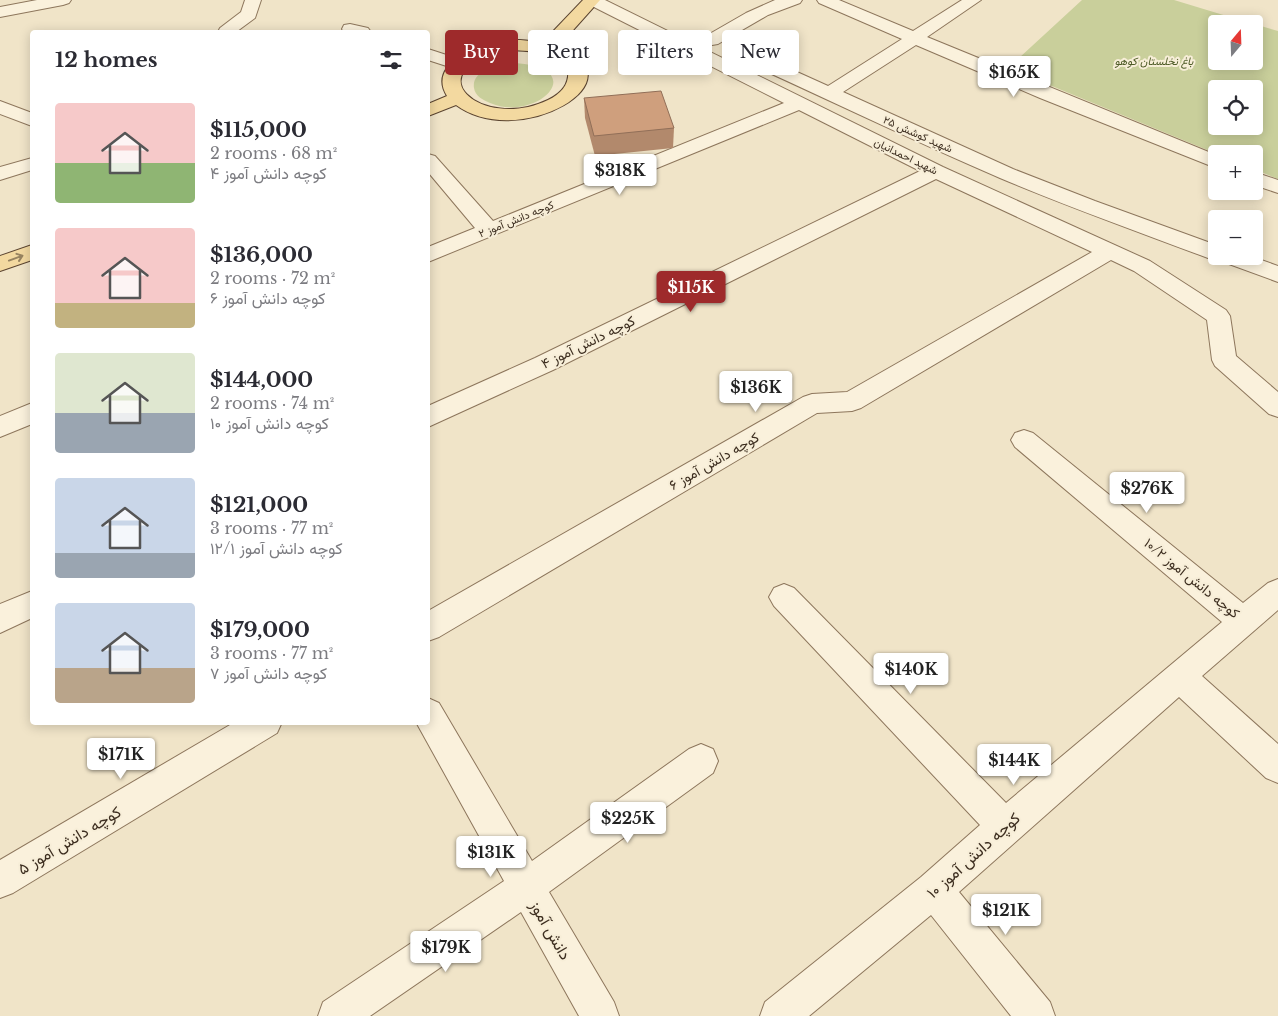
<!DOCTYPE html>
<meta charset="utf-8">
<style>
:root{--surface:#fff;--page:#f2f2f3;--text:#2b2b33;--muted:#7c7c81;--accent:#9e2a2b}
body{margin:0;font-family:"Libre Baskerville",Vazirmatn,serif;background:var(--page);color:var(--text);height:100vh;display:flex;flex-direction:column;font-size:19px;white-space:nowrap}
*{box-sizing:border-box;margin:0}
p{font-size:16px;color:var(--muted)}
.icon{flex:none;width:28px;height:28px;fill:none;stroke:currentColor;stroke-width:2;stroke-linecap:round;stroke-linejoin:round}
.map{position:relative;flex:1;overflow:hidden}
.details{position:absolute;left:30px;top:30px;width:400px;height:695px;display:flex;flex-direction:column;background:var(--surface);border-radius:5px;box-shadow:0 2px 12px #0003}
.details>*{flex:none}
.top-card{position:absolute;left:445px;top:30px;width:475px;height:45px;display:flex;gap:10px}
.needle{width:32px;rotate:19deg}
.controls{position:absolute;left:1208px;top:15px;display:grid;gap:10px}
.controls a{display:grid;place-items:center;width:55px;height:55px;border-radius:5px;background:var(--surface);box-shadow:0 2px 12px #0003;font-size:25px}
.price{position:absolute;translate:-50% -42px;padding:0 11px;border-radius:5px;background:#fff;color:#222;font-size:16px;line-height:32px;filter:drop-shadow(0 1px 2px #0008)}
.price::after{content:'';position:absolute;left:50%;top:30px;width:15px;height:11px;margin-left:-8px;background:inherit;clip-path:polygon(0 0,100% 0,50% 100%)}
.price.current{background:var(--accent);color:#fff}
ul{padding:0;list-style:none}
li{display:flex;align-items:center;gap:15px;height:125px;padding:0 25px}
li span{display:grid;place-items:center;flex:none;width:140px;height:100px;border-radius:5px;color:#555}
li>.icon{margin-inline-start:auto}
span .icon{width:60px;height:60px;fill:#fffc;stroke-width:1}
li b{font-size:21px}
h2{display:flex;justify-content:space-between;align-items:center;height:60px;padding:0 25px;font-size:21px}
.chip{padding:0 18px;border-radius:5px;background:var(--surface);box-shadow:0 2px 12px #0003;font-size:18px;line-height:45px}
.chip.current{background:var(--accent);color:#fff}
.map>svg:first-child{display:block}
.green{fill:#c9cf9b;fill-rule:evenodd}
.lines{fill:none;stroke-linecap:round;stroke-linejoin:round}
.minor-casing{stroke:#8d765c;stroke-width:2}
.major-casing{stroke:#5b4430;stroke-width:2}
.minor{fill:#faf1dc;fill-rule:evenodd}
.major{fill:#f3d9a0;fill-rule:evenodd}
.wall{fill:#b2896c}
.building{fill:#cf9f7d;stroke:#916f58}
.oneway{stroke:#988460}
.labels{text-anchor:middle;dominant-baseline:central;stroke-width:4;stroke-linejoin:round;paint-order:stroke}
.far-park-label{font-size:11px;font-style:italic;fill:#4d5a26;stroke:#f7eed8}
.far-street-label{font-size:11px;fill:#3d2e20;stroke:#f7eed8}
.street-label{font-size:14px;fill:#3d2e20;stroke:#f7eed8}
.near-street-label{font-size:16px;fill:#3d2e20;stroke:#f7eed8}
</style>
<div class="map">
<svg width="1278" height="1016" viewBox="0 0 1278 1016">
<rect width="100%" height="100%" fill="#f0e4c8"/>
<!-- green -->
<g class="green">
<path d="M1082 0H1174L1253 24H1216V61H1254V24L1278 31V179L1254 169V154H1217L1008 68ZM1216 89H1254V126H1216Z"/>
<path d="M515 63C592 68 537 123 490 103 483 100 475 96 474 88 471 69 502 64 515 63Z"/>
</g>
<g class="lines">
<!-- minor casing -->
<g class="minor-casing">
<g id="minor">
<polygon points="37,0 71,0 69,3 63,5 0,17 0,7"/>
<polygon points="245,0 261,0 255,18 236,32 218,32 220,28 241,12"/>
<polygon points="584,0 605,0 943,167 1150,261 1226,310 1230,316 1236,356 1278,392 1278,417 1269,414 1215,366 1212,360 1207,320 1134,271 1111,260 861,408 852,411 817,413 439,637 428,641 428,611 803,397 812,394 847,392 1092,252 936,179 553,370 428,427 428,406 535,358 920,171 799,110 428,262 428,247 475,228 428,172 428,154 435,156 493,221 784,103 586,3"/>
<polygon points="775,0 802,0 800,3 768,15 718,44 712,45 706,44 703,40 706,36 746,13"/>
<path d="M817 0H839L913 31 962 0H981L927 37 1216 155V168L1040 98 916 45 843 92 1013 169 1095 201 1216 245V256H1250L1278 266V282L1218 260 1208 258C1139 232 1069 207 1000 178 909 139 821 96 732 56L729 52 732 48 738 47 744 48 828 86 902 39 819 3Z"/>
<polygon points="350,24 368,28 371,32 344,32 342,29 344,25"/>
<polygon points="428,49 465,61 468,65 465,69 459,70 428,60"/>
<polygon points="0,101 32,113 32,126 0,114"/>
<polygon points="32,158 32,170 0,180 0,167"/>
<polygon points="1254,172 1278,180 1278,193 1254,185"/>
<polygon points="32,403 32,424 0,437 0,416"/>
<polygon points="1024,430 1033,433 1243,603 1268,583 1278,579 1278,610 1202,676 1278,744 1278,783 1266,778 1179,697 959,892 1050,1002 1055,1016 1011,1016 931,915 809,1016 760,1016 765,1002 921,877 980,825 774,606 769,597 774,588 784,584 794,588 1006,803 1222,622 1015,447 1011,440 1015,433"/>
<polygon points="32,591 32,618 0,633 0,604"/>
<polygon points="428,698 439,703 532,861 689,749 701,744 713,749 718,761 713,773 549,892 614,1002 619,1016 579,1016 521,912 370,1016 318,1016 323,1002 504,881 416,722 428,722"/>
<polygon points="235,722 282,722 277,733 13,893 0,898 0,860"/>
</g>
</g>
<!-- major casing -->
<g class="major-casing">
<g id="major">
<path d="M583 0H600L558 47C645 78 520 152 456 105L428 116V104L447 96C426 62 483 43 507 40 518 39 531 41 542 43ZM508 50C527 51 555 50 568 68 570 84 562 93 548 100 481 132 412 70 508 50Z"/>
<polygon points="32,245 32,260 0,271 0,256"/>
</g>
</g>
<!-- minor -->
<use href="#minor" class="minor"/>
<!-- major -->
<use href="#major" class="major"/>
</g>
<!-- wall -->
<polygon class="wall" points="584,98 674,128 673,148 595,156 585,118"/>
<!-- building -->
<polygon class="building" points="661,91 674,128 594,136 584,98"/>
<!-- one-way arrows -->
<defs><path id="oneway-shaft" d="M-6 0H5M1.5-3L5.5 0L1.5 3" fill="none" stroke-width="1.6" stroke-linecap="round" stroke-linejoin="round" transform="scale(1.25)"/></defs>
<use class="oneway" href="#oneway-shaft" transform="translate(16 258) rotate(-20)"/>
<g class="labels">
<!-- far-park labels -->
<g class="far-park-label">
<text x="1154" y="61">باغ نخلستان کوهو</text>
</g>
<!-- far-street labels -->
<g class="far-street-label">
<text transform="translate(918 134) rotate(24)">شهید کوشش ۲۵</text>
<text transform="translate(906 156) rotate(26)">شهید احمدانیان</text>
<text transform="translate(516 219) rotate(-22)">کوچه دانش آموز ۲</text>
</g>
<!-- street labels -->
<g class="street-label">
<text transform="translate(588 342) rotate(-26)">کوچه دانش آموز ۴</text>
<text transform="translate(714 461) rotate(-30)">کوچه دانش آموز ۶</text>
<text transform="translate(1192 578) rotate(39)">کوچه دانش آموز ۱۰/۲</text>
</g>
<!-- near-street labels -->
<g class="near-street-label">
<text transform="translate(69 840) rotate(-31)">کوچه دانش آموز ۵</text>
<text transform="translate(973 855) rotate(-42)">کوچه دانش آموز ۱۰</text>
<text transform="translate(551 930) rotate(60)">دانش آموز</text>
</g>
</g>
</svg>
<div class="controls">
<a><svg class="needle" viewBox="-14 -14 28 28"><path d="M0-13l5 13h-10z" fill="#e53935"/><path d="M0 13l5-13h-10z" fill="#7c7c81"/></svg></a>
<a><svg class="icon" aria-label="locate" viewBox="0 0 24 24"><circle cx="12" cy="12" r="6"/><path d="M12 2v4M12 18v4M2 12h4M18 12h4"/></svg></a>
<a>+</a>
<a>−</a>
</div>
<b class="price" style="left:1014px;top:98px">$165K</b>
<b class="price" style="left:620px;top:196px">$318K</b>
<b class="price current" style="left:691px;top:313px">$115K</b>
<b class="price" style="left:756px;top:413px">$136K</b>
<b class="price" style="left:1147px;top:514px">$276K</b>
<b class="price" style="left:911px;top:695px">$140K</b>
<b class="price" style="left:121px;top:780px">$171K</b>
<b class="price" style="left:1014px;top:786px">$144K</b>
<b class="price" style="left:628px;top:844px">$225K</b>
<b class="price" style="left:491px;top:878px">$131K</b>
<b class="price" style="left:1006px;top:936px">$121K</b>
<b class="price" style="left:446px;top:973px">$179K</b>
<div class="top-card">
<a class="chip current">Buy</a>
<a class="chip">Rent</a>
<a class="chip">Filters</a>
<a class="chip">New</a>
</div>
<section class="details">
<h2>12 homes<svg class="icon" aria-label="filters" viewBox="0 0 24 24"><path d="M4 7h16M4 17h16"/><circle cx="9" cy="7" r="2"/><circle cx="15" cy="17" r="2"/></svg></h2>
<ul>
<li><span style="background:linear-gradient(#f6c9c9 60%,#8fb573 0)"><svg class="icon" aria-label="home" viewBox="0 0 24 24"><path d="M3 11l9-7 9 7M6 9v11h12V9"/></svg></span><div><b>$115,000</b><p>2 rooms · 68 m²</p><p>کوچه دانش آموز ۴</p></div></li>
<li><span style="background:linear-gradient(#f6c9c9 75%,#c2b280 0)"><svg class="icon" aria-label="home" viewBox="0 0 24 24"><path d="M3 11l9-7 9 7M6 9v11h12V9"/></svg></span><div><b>$136,000</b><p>2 rooms · 72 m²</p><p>کوچه دانش آموز ۶</p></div></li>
<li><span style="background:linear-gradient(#dfe7d0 60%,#9aa5b1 0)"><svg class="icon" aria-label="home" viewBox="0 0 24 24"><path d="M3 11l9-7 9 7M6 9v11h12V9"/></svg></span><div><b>$144,000</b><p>2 rooms · 74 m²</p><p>کوچه دانش آموز ۱۰</p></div></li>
<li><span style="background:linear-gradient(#c9d6e8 75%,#9aa5b1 0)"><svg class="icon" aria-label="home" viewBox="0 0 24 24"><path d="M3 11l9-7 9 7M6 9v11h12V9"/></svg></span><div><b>$121,000</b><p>3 rooms · 77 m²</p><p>کوچه دانش آموز ۱۲/۱</p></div></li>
<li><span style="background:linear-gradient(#c9d6e8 65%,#b9a48a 0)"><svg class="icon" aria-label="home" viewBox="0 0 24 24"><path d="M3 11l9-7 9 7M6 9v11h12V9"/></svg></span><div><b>$179,000</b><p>3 rooms · 77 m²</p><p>کوچه دانش آموز ۷</p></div></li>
</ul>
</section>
</div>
